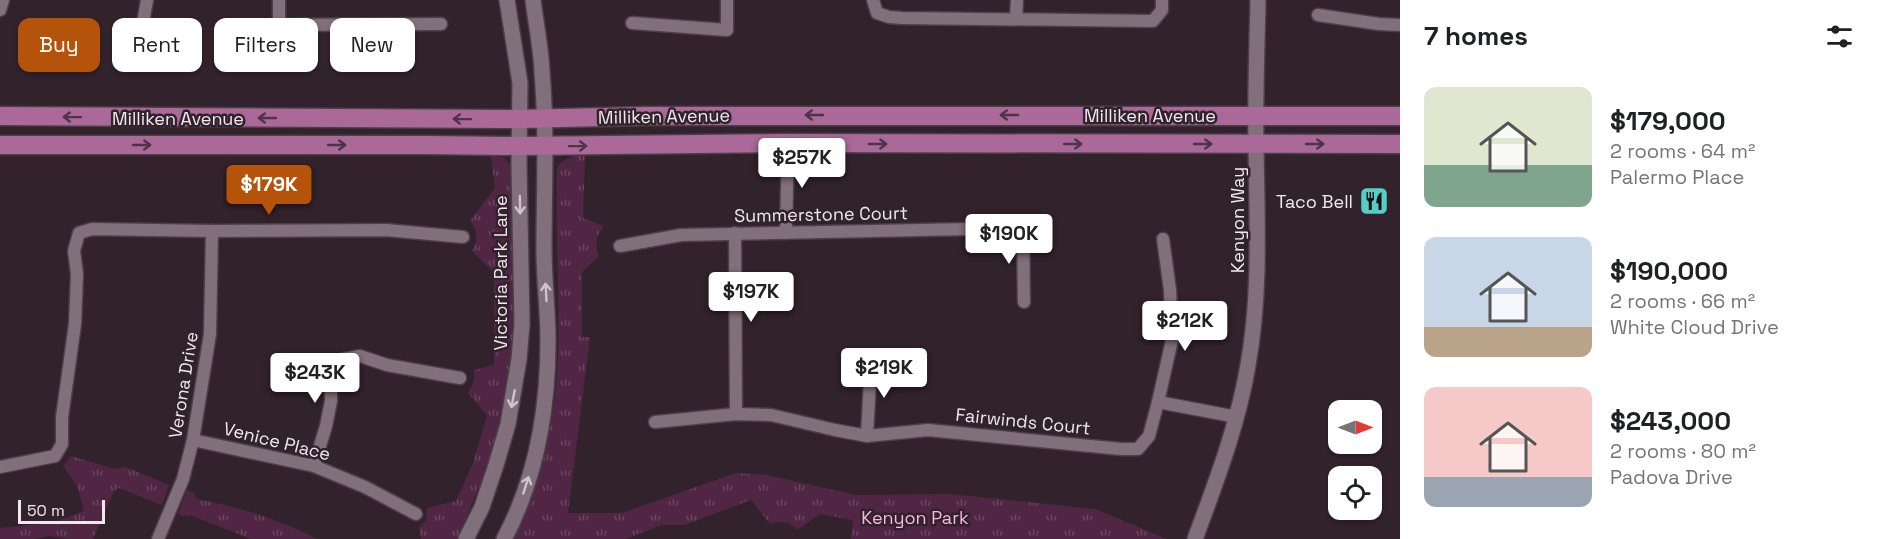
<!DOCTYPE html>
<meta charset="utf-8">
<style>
:root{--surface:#fff;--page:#f6f6f6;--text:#202124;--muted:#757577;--accent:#b45309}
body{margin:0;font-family:"Space Grotesk",sans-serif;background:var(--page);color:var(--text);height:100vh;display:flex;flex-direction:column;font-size:22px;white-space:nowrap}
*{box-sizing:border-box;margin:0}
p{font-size:20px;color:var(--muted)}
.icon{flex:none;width:33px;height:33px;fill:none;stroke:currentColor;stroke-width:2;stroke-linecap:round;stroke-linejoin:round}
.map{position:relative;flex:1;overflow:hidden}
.sheet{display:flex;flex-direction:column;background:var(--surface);width:480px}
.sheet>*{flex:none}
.guide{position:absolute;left:18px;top:18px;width:570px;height:54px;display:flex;gap:12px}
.needle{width:39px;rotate:90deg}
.controls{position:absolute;left:1328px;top:400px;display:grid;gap:12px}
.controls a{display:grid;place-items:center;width:54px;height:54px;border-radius:12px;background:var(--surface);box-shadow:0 2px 4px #0004;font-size:30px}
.scale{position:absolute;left:18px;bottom:15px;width:87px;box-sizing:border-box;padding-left:6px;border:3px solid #f1e7ee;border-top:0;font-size:16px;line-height:21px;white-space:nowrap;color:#f1e7ee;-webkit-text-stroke:4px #31222c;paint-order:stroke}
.price{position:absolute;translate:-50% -51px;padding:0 14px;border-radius:6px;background:#fff;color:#222;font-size:20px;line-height:39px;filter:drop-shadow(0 2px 3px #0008)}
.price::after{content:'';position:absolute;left:50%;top:36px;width:18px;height:14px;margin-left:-9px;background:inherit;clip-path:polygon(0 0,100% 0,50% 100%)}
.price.selected{background:var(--accent);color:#fff}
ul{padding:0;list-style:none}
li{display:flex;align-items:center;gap:18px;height:150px;padding:0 24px}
li span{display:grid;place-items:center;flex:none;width:168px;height:120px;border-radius:12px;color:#555}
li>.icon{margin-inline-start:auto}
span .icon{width:72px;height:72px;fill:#fffc;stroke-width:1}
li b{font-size:26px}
h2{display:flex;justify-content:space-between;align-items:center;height:72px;padding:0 24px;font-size:26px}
.chip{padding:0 21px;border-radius:12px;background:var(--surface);box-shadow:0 2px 4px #0004;font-size:21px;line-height:54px}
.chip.selected{background:var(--accent);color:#fff}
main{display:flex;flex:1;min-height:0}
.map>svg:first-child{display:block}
.grass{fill:url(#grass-tufts)}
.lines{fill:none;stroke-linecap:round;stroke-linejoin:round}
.minor-casing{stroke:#4c4048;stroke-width:15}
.tertiary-casing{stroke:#4c4048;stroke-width:18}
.primary-casing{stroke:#4c4048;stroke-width:21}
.minor{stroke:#816f7b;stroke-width:12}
.tertiary{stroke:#816f7b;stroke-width:15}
.primary{stroke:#aa6998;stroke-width:18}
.oneway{stroke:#4f3447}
.oneway2{stroke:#cfc3cc}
.labels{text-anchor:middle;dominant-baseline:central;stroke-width:5;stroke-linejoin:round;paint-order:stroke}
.street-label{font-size:18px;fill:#f1e7ee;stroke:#31222c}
.poi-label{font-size:18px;fill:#f1e7ee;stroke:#31222c;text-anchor:end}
.park-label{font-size:18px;fill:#fab5e4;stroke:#31222c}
</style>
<main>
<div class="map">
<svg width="1400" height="539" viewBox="0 0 1400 539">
<defs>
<pattern id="grass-tufts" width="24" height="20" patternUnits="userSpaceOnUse" patternTransform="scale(1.5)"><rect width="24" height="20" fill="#512645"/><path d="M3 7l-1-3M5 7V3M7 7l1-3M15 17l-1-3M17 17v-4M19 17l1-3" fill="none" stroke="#6a4660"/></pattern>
</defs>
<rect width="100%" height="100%" fill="#31222c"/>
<!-- grass -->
<g class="grass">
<path d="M575 155H585L583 218 604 226C596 236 594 244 599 256L582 272V337H590L568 513H622L736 473 767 475 856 495 950 494 1095 509 1167 539H851L853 520 820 514 797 530C789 521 780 520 770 524L751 500 685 525H662L625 539H513C540 482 557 417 558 353 560 292 555 230 557 169L561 162Z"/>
<path d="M491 156C503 156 509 159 512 170L513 330 509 368 502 412 486 470 457 539H421L419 527 426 521 427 508 456 501 473 463 487 415 468 393C473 385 475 380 474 370L494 365V273L472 251C478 240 478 231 470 221L495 188Z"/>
<polygon points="71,456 115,469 126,467 169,485 162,505 119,488 114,491 93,539 71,539 49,536 33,539 0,539 0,528 52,523 84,511 77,486 63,466"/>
<path d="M187 490 194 493 197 499C239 507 279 519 317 539H251L190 515 183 516 178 514Z"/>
</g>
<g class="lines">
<!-- minor casing -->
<g class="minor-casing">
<g id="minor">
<polyline points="279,0 279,25 441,24"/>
<polyline points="873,0 877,13 889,17 902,18 1153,21 1162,10 1162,0"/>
<polyline points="0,10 3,0"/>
<polyline points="1318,15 1379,24 1400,25"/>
<polyline points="1016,18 1017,0"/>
<polyline points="632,23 727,30 727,0"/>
<polyline points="137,57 147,0"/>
<polyline points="735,233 736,414"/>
<polyline points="786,233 788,143"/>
<polyline points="620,246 681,235 1023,228 1024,302"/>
<polyline points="1158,402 1237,417"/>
<polyline points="655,422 736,414 771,415 835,430 867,436 928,430 1121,449 1138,449 1149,436 1158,402 1172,340 1170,290 1163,239"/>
<polyline points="867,436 871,361"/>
<polyline points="193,440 314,466 365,487 416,514"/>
<polyline points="314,466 326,426 331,401 331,375 344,359 360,356 387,365 460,378"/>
<polyline points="0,467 55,456 62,444 62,417 75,324 77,274 74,251 79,233 92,229 212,231 386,230 463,237"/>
<polyline points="158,539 183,479 193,440 210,334 212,231"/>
</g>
</g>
<!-- tertiary casing -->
<g class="tertiary-casing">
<g id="tertiary">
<polyline points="466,539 482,507 496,465 508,424 519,359 522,324 519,165 520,83 507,0"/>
<path d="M504 539C536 479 548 408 548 341 548 310 544 280 544 250 544 191 547 131 542 72 541 48 536 24 533 0"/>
<path d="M1195 539C1216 482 1238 425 1248 365 1261 293 1257 219 1256 146 1255 97 1257 49 1258 0"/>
</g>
</g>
<!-- primary casing -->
<g class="primary-casing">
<g id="primary">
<polyline points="0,116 520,119 644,116 1400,116"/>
<polyline points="0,145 426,145 520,146 788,143 1400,144"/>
</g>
</g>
<!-- minor -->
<use href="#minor" class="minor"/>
<!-- tertiary -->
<use href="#tertiary" class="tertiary"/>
<!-- primary -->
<use href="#primary" class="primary"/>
</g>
<!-- one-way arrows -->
<defs><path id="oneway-shaft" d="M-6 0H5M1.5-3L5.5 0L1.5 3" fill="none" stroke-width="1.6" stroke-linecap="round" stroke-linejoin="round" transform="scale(1.5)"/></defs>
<g class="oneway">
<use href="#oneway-shaft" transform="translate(814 115) rotate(180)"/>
<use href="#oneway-shaft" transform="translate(1009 115) rotate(180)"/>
<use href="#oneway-shaft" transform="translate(72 117) rotate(-179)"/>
<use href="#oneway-shaft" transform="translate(267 118) rotate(180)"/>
<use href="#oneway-shaft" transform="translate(462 119) rotate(-179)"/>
<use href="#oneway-shaft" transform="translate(878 144)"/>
<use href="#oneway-shaft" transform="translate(1073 144)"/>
<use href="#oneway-shaft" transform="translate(1203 144)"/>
<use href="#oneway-shaft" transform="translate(1315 144)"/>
<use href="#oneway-shaft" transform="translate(142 145)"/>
<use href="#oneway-shaft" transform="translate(337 145)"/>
<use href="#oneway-shaft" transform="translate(578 146) rotate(-1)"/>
</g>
<g class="oneway2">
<use href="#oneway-shaft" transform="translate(520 205) rotate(89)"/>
<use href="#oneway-shaft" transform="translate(546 292) rotate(-93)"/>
<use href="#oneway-shaft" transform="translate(513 399) rotate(101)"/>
<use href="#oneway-shaft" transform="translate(526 485) rotate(-72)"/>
</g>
<!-- icons -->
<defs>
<g id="restaurant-square" transform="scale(1.5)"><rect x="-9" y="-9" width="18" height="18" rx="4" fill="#55cec5" stroke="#31222c"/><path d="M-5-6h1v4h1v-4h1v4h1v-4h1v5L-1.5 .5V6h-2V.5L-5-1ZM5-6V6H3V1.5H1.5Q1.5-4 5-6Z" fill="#111"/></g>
</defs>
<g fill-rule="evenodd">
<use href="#restaurant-square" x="1374" y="201"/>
</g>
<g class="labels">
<!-- street labels -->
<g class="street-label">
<text x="1150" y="115">Milliken Avenue</text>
<text transform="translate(664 116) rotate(-1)">Milliken Avenue</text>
<text x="178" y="118">Milliken Avenue</text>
<text transform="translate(821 214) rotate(-1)">Summerstone Court</text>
<text transform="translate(1237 220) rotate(-90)">Kenyon Way</text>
<text transform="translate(500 273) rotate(-90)">Victoria Park Lane</text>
<text transform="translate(183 385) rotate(-81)">Verona Drive</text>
<text transform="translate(1023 421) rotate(6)">Fairwinds Court</text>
<text transform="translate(277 441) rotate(14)">Venice Place</text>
</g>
<!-- poi labels -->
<g class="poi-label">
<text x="1353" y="201">Taco Bell</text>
</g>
<!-- park labels -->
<g class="park-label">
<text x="915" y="517">Kenyon Park</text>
</g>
</g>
</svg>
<div class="controls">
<a><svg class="needle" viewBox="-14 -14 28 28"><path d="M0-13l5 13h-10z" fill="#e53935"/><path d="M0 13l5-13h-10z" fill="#757577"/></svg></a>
<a><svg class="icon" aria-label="locate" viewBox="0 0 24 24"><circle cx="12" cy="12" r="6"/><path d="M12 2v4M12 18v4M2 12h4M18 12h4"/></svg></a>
</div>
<div class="scale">50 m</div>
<b class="price" style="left:802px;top:189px">$257K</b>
<b class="price selected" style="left:269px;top:216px">$179K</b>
<b class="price" style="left:1009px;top:265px">$190K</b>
<b class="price" style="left:751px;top:323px">$197K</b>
<b class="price" style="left:1185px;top:352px">$212K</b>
<b class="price" style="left:884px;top:399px">$219K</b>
<b class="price" style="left:315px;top:404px">$243K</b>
<div class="guide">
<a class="chip selected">Buy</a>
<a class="chip">Rent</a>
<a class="chip">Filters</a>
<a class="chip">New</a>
</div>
</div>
<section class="sheet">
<h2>7 homes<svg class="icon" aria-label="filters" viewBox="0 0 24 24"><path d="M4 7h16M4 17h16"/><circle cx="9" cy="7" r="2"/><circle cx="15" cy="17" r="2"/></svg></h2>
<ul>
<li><span style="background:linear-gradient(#dfe7d0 65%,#7fa58c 0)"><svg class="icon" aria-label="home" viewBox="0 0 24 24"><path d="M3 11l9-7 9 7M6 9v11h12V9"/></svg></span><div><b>$179,000</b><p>2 rooms · 64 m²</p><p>Palermo Place</p></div></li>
<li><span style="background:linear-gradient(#c9d6e8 75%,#b9a48a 0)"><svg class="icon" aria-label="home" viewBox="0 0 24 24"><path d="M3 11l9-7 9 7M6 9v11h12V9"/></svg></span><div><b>$190,000</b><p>2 rooms · 66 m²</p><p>White Cloud Drive</p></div></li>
<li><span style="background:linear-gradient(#f6c9c9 75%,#9aa5b1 0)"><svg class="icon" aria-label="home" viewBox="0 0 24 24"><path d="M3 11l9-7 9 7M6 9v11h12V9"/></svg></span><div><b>$243,000</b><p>2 rooms · 80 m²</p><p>Padova Drive</p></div></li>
</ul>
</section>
</main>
